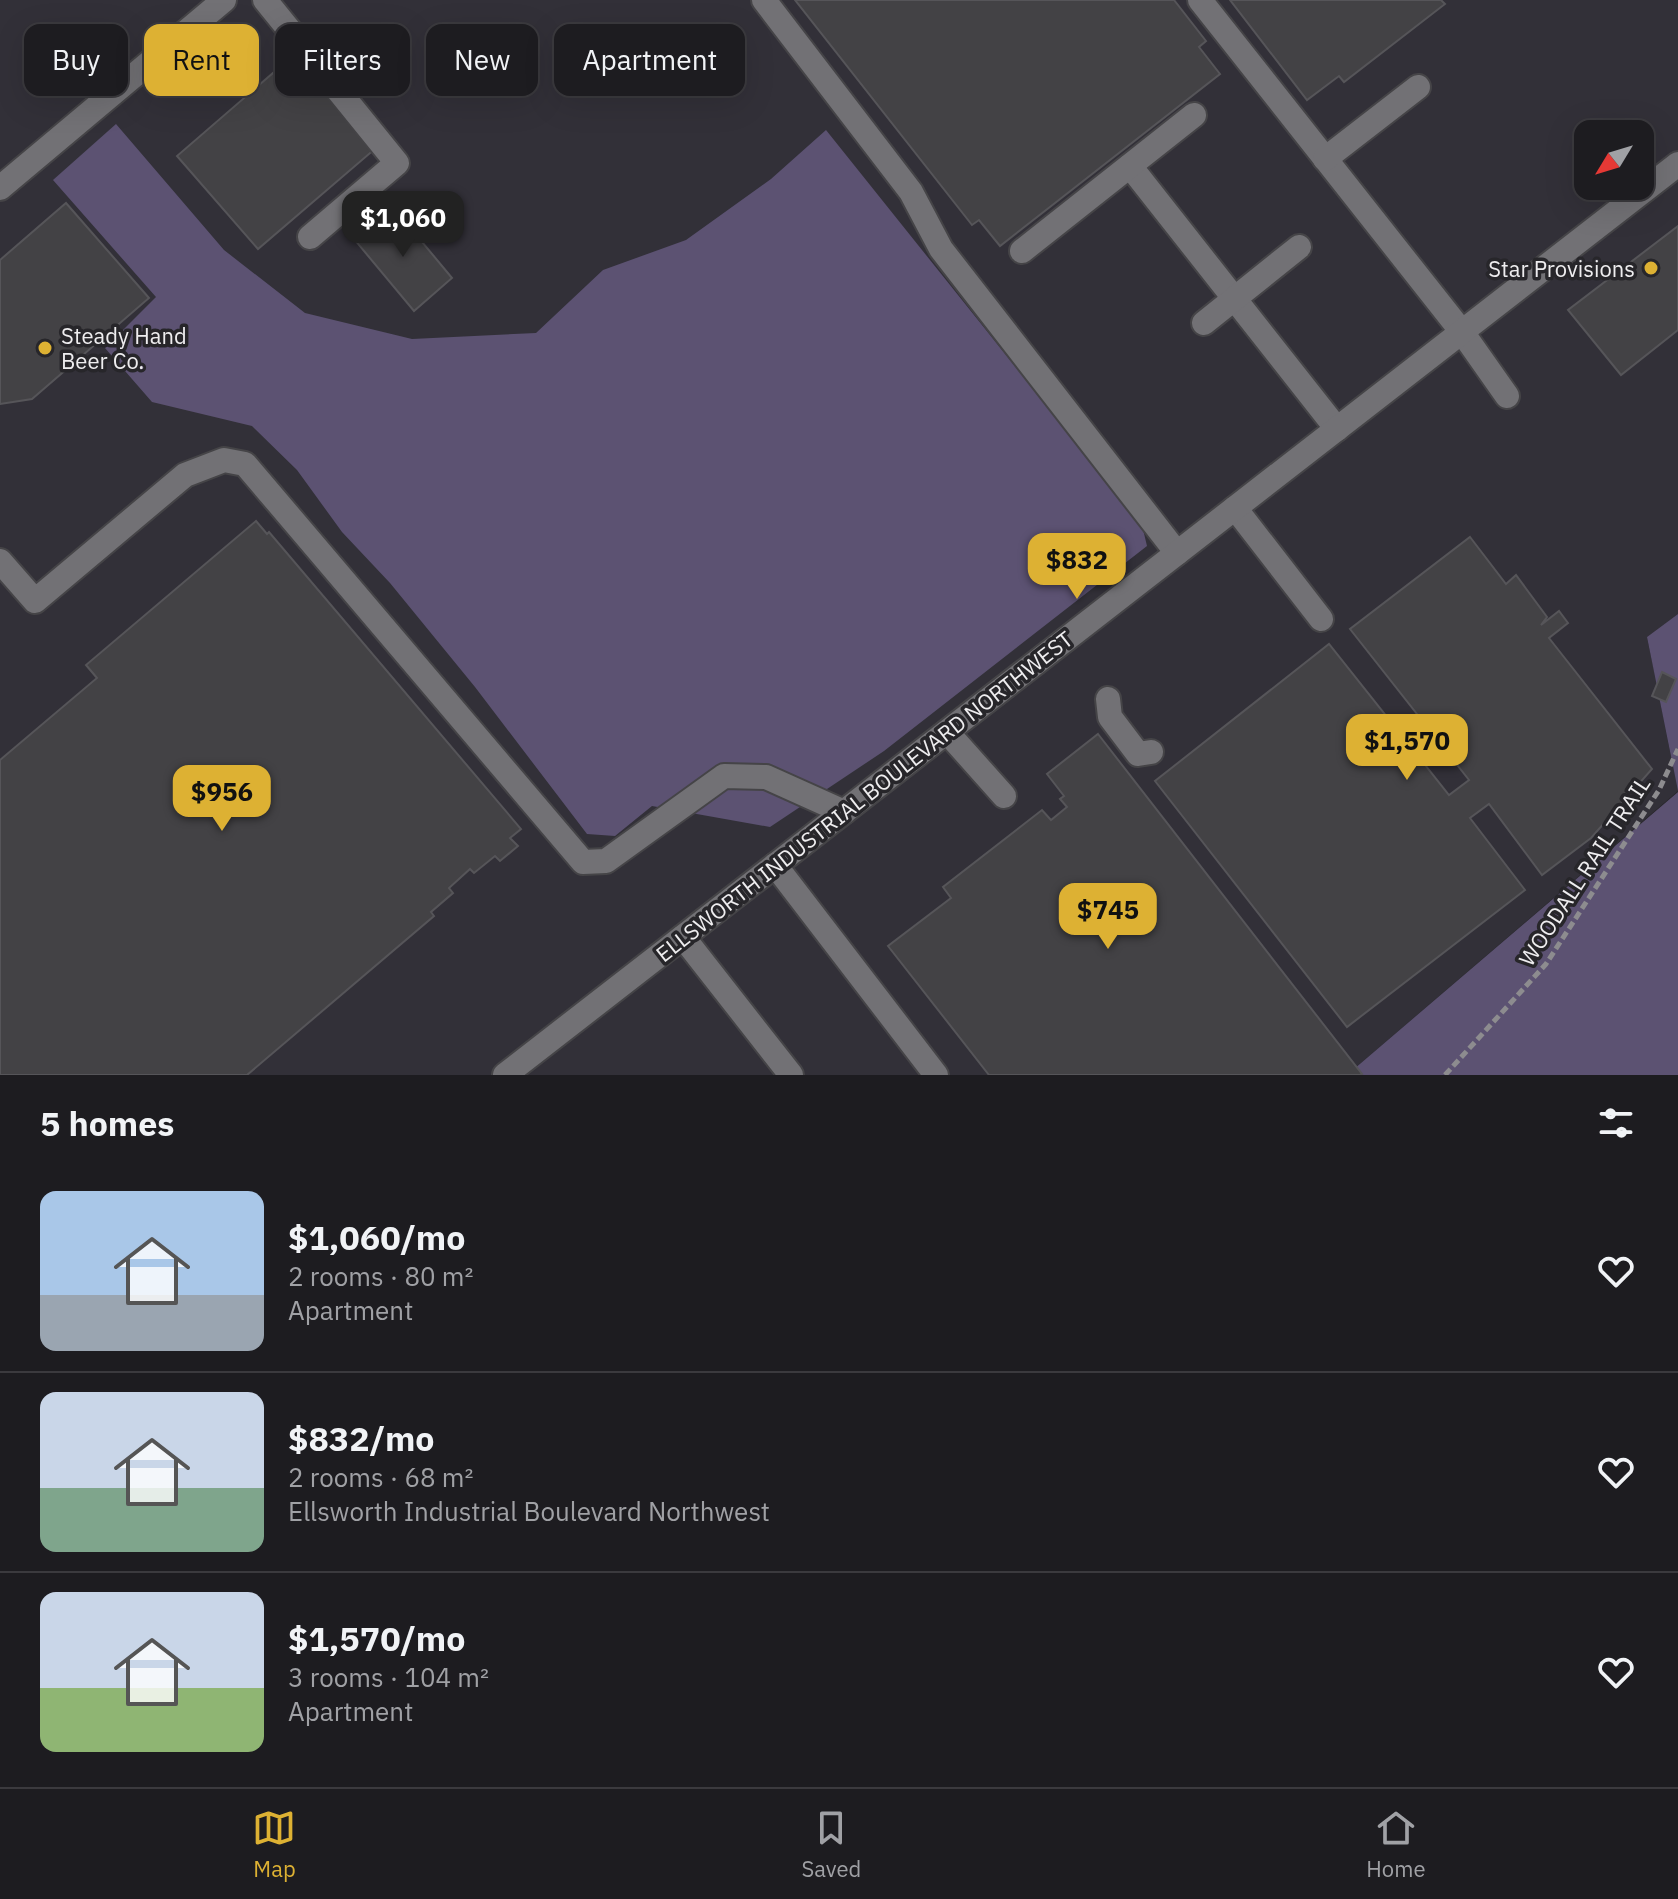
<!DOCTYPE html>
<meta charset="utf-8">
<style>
:root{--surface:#1d1c20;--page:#252529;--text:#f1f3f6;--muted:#a0a1a5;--line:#3b3a3e;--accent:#ddb133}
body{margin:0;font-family:"IBM Plex Sans",sans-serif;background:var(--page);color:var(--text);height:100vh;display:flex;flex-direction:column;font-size:30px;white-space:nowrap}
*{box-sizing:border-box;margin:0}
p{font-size:26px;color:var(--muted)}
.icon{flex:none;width:44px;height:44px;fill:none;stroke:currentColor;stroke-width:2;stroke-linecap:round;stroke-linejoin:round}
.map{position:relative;height:1075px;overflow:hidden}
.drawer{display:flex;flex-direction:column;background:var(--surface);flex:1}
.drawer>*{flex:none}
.banner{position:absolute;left:24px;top:24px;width:800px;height:72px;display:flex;gap:16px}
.needle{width:52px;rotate:232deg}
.tools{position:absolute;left:1574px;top:120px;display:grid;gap:16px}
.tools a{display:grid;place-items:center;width:80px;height:80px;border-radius:16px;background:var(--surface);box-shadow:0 8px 32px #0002,0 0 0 2px var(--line);font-size:40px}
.price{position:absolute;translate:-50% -68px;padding:0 18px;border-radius:16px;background:var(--accent);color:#111;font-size:26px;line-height:52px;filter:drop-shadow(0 2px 4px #0008)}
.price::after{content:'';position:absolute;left:50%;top:48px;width:24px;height:18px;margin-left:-12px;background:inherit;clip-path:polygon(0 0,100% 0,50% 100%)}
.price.on{background:#222;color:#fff}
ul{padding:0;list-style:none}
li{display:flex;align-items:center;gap:24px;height:200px;padding:0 40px}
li+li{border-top:2px solid var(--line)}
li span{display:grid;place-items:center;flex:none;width:224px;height:160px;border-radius:16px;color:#555}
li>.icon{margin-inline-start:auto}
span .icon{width:96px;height:96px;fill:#fffc;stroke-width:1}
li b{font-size:34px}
h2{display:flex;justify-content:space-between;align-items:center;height:96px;padding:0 40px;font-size:34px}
.pill{padding:0 28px;border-radius:16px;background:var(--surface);box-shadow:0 8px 32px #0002,0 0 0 2px var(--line);font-size:28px;line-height:72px}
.pill.on{background:var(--accent);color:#111}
.tabs{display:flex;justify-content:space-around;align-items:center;height:112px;border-top:2px solid var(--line);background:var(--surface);font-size:22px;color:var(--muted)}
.tabs a{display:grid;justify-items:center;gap:4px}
.tabs .on{color:var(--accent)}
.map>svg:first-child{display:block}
.built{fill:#323038;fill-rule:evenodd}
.forest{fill:#5c5272}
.building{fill:#434245;stroke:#565559;stroke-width:2}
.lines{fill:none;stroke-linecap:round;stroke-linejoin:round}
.minor-casing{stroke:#454447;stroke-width:28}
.path{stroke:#8d8c8f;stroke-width:5;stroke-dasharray:8 4;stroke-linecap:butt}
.minor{stroke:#727175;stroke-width:24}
.poi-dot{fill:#ddb133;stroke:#27262a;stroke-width:3}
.labels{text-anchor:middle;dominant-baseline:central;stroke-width:7;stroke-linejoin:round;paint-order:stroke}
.poi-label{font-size:22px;fill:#eeedef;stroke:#27262a;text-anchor:end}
.street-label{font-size:22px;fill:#eeedef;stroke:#27262a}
</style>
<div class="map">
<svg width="1678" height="1075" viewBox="0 0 1678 1075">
<rect width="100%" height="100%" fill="#27262a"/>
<!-- built -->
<path class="built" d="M0 0H1678V614L1647 637 1678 791 1347 1075H0ZM1588 134H1640V186H1588Z"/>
<!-- forest -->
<g class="forest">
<polygon points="116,124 224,250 305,313 412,339 536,333 603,270 686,240 771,179 826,130 1142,525 1147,546 884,751 770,827 652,806 615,836 587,834 475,687 390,583 342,532 297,470 252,426 152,402 105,348 156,297 53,180"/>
<polygon points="1678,614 1678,791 1647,637"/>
<polygon points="1678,791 1678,1075 1347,1075 1678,792"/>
</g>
<!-- building -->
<g class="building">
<polygon points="795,0 1174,0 1206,41 1199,47 1220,74 1000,246 979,220 972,225"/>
<polygon points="1230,0 1441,0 1445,4 1344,82 1339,76 1307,100"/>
<polygon points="295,54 376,148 258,249 177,156"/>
<polygon points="66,203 149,298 32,399 0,404 0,260"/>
<polygon points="393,207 452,278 414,311 354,239"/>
<polygon points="1678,226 1678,330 1621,375 1568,310"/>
<polygon points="256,521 267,534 269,532 521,829 510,838 518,846 500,861 495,856 474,873 470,869 449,888 453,893 431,912 434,916 247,1075 0,1075 0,760 97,678 86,665"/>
<polygon points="1470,537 1506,584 1516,575 1547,617 1541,625 1559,611 1568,623 1549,638 1652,769 1591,838 1542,875 1489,804 1470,818 1525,890 1347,1027 1155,781 1329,644 1449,795 1469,780 1350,629"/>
<polygon points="1662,672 1676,679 1666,702 1652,696"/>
<polygon points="1098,734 1362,1074 1360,1075 989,1075 888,946 951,898 943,887 1042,810 1051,820 1067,807 1060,799 1064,796 1047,774"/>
</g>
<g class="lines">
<!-- minor casing -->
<g class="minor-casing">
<g id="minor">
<polyline points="265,0 397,163 310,237"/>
<polyline points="764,0 911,192 941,249 1177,553"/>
<polyline points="1200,0 1462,332 1507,396"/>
<polyline points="1325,159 1418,87"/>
<polyline points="1130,166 1337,429"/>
<polyline points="0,188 224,0"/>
<polyline points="1022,251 1194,115"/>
<polyline points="1204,323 1299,247"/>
<polyline points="1235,508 1321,619"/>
<polyline points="0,561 35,601 185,475 224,460 245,464 583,862 606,861 724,776 766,777 844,812"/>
<polyline points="1108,699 1110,717 1138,754 1151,752"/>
<polyline points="947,732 1004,796"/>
<polyline points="775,865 936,1075"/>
<polyline points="683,937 791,1075"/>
<polyline points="505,1075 1678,164"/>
</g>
</g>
<!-- path -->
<polyline class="path" points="1445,1075 1546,964 1659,790 1678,749"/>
<!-- minor -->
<use href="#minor" class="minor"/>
</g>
<!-- markers -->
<g class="poi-dot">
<circle cx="1651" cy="268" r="8"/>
<circle cx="45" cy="348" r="8"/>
</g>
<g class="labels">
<!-- poi labels -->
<g class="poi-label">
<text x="1635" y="268">Star Provisions</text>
<text x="61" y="335" text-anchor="start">Steady Hand<tspan x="61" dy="25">Beer Co.</tspan></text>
</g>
<!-- street labels -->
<g class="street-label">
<text transform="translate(864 796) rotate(-38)">ELLSWORTH INDUSTRIAL BOULEVARD NORTHWEST</text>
<text transform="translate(1584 871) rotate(-57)">WOODALL RAIL TRAIL</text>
</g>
</g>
</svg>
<div class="tools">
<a><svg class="needle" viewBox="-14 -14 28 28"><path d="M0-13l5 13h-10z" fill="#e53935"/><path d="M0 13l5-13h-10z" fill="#a0a1a5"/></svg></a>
</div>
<b class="price on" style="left:403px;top:259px">$1,060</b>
<b class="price" style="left:1077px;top:601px">$832</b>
<b class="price" style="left:1407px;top:782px">$1,570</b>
<b class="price" style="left:222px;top:833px">$956</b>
<b class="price" style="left:1108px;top:951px">$745</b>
<div class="banner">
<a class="pill">Buy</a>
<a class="pill on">Rent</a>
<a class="pill">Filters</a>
<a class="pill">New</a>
<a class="pill">Apartment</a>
</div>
</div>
<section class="drawer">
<h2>5 homes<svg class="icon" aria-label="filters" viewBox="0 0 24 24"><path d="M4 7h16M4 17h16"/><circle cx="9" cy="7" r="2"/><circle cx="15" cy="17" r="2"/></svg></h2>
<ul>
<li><span style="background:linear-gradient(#a9c7e8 65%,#9aa5b1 0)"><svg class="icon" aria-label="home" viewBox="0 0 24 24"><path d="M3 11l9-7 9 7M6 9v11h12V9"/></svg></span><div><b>$1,060/mo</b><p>2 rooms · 80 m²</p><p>Apartment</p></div><svg class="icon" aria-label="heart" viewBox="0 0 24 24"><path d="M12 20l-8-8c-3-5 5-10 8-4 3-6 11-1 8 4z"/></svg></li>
<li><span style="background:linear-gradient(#c9d6e8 60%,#7fa58c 0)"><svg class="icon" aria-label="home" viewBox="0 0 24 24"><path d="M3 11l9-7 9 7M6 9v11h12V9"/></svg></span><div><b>$832/mo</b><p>2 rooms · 68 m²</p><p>Ellsworth Industrial Boulevard Northwest</p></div><svg class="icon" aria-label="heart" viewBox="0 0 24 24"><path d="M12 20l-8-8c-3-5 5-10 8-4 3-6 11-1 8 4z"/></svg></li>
<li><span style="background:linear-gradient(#c9d6e8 60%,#8fb573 0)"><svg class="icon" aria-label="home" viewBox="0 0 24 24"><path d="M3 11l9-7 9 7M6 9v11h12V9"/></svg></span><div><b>$1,570/mo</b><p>3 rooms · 104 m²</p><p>Apartment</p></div><svg class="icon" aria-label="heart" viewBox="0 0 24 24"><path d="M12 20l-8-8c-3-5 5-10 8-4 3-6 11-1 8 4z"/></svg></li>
</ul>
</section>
<nav class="tabs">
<a class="on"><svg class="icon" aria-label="map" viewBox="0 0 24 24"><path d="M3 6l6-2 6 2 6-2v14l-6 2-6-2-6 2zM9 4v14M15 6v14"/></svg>Map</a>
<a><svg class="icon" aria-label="saved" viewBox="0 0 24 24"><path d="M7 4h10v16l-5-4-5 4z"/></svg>Saved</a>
<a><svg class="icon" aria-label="home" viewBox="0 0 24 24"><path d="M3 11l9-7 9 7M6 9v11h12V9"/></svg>Home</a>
</nav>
